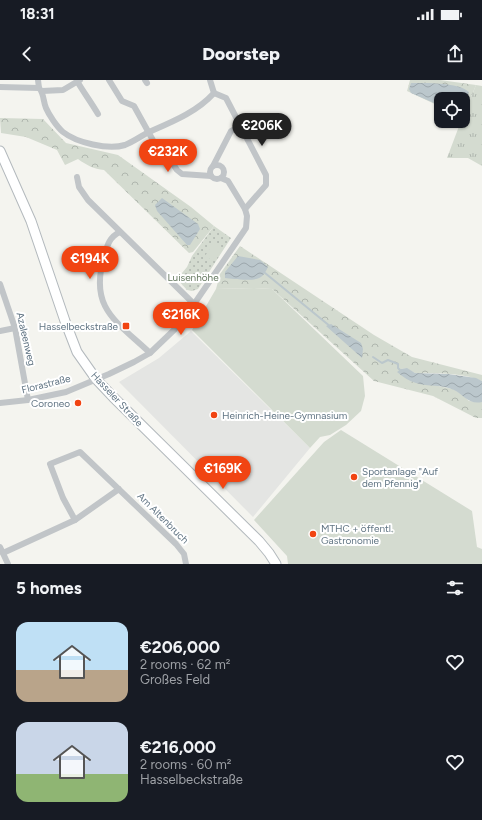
<!DOCTYPE html>
<meta charset="utf-8">
<style>
:root{--surface:#171b24;--page:#20242c;--text:#f1f3f6;--muted:#9ea1a6;--accent:#f14412}
body{margin:0;font-family:Figtree,sans-serif;background:var(--page);color:var(--text);height:100vh;display:flex;flex-direction:column;font-size:15px;white-space:nowrap}
*{box-sizing:border-box;margin:0}
p{font-size:13px;color:var(--muted)}
.icon{flex:none;width:22px;height:22px;fill:none;stroke:currentColor;stroke-width:2;stroke-linecap:round;stroke-linejoin:round}
.map{position:relative;height:484px;overflow:hidden}
.drawer{display:flex;flex-direction:column;background:var(--surface);flex:1}
.drawer>*{flex:none}
.fabs{position:absolute;left:434px;top:12px;display:grid;gap:8px}
.fabs a{display:grid;place-items:center;width:36px;height:36px;border-radius:8px;background:var(--surface);box-shadow:0 1px 3px #0004;font-size:20px}
.price{position:absolute;translate:-50% -34px;padding:0 9px;border-radius:14px;background:var(--accent);color:#fff;font-size:13px;line-height:26px;filter:drop-shadow(0 1px 2px #0008)}
.price::after{content:'';position:absolute;left:50%;top:24px;width:12px;height:9px;margin-left:-6px;background:inherit;clip-path:polygon(0 0,100% 0,50% 100%)}
.price.selected{background:#222;color:#fff}
ul{padding:0;list-style:none}
li{display:flex;align-items:center;gap:12px;height:100px;padding:0 16px}
li span{display:grid;place-items:center;flex:none;width:112px;height:80px;border-radius:12px;color:#555}
li>.icon{margin-inline-start:auto}
span .icon{width:48px;height:48px;fill:#fffc;stroke-width:1}
li b{font-size:17px}
h2{display:flex;justify-content:space-between;align-items:center;height:48px;padding:0 16px;font-size:17px}
.status{display:flex;justify-content:space-between;align-items:center;height:28px;padding:0 20px;background:var(--surface);direction:ltr}
.status svg{height:11px;fill:currentColor}
header{display:flex;justify-content:space-between;align-items:center;height:52px;padding:0 16px;background:var(--surface);font-size:18px;font-weight:800}
.map>svg:first-child{display:block}
.built{fill:#e4e5e3}
.grass{fill:url(#grass-tufts)}
.forest{fill:url(#forest-crowns)}
.park{fill:url(#park-dots)}
.pitch{fill:#d4dbd0}
.water{fill:url(#water-waves)}
.lines{fill:none;stroke-linecap:round;stroke-linejoin:round}
.stream{stroke:#bbc7cc;stroke-width:2}
.secondary-casing{stroke:#b3b9bd;stroke-width:11}
.minor{stroke:#c1c5c8;stroke-width:6}
.secondary{stroke:#fff;stroke-width:9}
.poi-dot{fill:#f14412;stroke:#fff;stroke-width:1.5}
.labels{text-anchor:middle;dominant-baseline:central;stroke-width:4;stroke-linejoin:round;paint-order:stroke}
.park-label{font-size:10px;fill:#657960;stroke:#fff}
.poi-label{font-size:10px;fill:#607483;stroke:#fff;text-anchor:start}
.street-label{font-size:10px;fill:#607483;stroke:#fff}
</style>
<div class="status"><b>18:31</b><svg viewBox="0 0 49 12"><path d="M0 12V9h3v3zM5 12V6h3v6zM10 12V3h3v9zM15 12V0h3v12zM26 1h20v11H26zM47 4h2v5h-2z"/></svg></div>
<header><svg class="icon" aria-label="back" viewBox="0 0 24 24"><path d="M15 5l-7 7 7 7"/></svg>Doorstep<svg class="icon" aria-label="share" viewBox="0 0 24 24"><path d="M12 15V3M7 8l5-5 5 5M5 13v7h14v-7"/></svg></header>
<div class="map">
<svg width="482" height="484" viewBox="0 0 482 484">
<defs>
<pattern id="grass-tufts" width="24" height="20" patternUnits="userSpaceOnUse"><rect width="24" height="20" fill="#d4dbd0"/><path d="M3 7l-1-3M5 7V3M7 7l1-3M15 17l-1-3M17 17v-4M19 17l1-3" fill="none" stroke="#afb6ae"/></pattern>
<pattern id="forest-crowns" width="20" height="18" patternUnits="userSpaceOnUse"><rect width="20" height="18" fill="#d4dbd0"/><path d="M2 6a3 3 0 1 1 6 0M12 15a3 3 0 1 1 6 0" fill="none" stroke="#afb6ae"/></pattern>
<pattern id="park-dots" width="8" height="8" patternUnits="userSpaceOnUse"><rect width="8" height="8" fill="#d4dbd0"/><path d="M2 2h.1M6 6h.1" fill="none" stroke="#afb6ae" stroke-width="1.8" stroke-linecap="round"/></pattern>
<pattern id="water-waves" width="16" height="10" patternUnits="userSpaceOnUse"><rect width="16" height="10" fill="#bbc7cc"/><path d="M0 5q4-4 8 0t8 0" fill="none" stroke="#9ba6ab"/></pattern>
</defs>
<rect width="100%" height="100%" fill="#f4f4ef"/>
<!-- built -->
<polygon class="built" points="191,251 310,368 253,437 119,302 159,278"/>
<!-- grass -->
<polygon class="grass" points="476,5 482,6 482,86 468,78 447,78 461,41 463,41 463,37"/>
<!-- forest -->
<g class="forest">
<polygon points="410,0 440,0 476,5 463,37 463,19 441,19 441,27 407,11"/>
<path d="M0 38 43 39 66 63 118 75 191 127 214 146 193 172 189 173 104 90C94 89 86 85 78 79L65 85 57 70 26 57 1 53Z"/>
<path d="M240 166 374 255 412 277 482 295V301C466 294 445 293 428 293 424 292 419 294 415 293 409 291 409 288 401 289L438 306 453 309 463 315 469 321 481 322 482 321V338H476L433 316 374 301 272 209 254 208 216 209 220 194Z"/>
</g>
<!-- park -->
<polygon class="park" points="214,146 231,158 198,209 192,211 187,210 177,199 187,187 192,176"/>
<!-- pitch -->
<g class="pitch">
<polygon points="213,163 222,169 213,181 205,176"/>
<polygon points="254,208 272,209 363,296 365,316 361,331 346,345 330,355 320,357 310,368 192,250 216,209"/>
<polygon points="341,350 472,431 477,467 482,469 482,484 288,484 287,476 254,440 324,362"/>
</g>
<!-- water -->
<g class="water">
<path d="M411 3C426 3 458 2 469 12L463 27V19H441V26L411 13 409 9Z"/>
<polygon points="162,118 198,144 200,149 190,165 187,165 157,131 155,125"/>
<path d="M238 176 260 180 268 187C266 191 264 195 261 197 254 202 233 199 225 198V192Z"/>
<polygon points="331,244 361,263 363,269 362,278 326,246"/>
<path d="M407 288 415 293 448 294 476 298 482 301V322C469 325 464 315 454 310 442 304 428 307 416 303 409 301 403 297 397 292L401 289Z"/>
</g>
<g class="lines">
<!-- stream -->
<g class="stream">
<polyline points="265,193 331,247"/>
<polyline points="373,277 382,283 388,280 398,284 398,288 401,291"/>
</g>
<!-- secondary casing -->
<g class="secondary-casing">
<polyline id="secondary" points="0,71 31,141 65,241 77,272 96,299 113,317 259,461 269,473 276,484"/>
</g>
<!-- minor -->
<g class="minor">
<path d="M38 0 39 8C44 13 43 21 46 28 49 35 57 47 63 52 77 63 108 70 125 65 133 62 141 56 149 52 172 42 197 32 214 13L210 0"/>
<polyline points="109,0 122,21 134,26 160,73 169,78 177,90 182,94 211,96"/>
<polyline points="145,0 147,3"/>
<path d="M77 1C84 13 91 22 98 34"/>
<polyline points="0,7 39,8"/>
<polyline points="42,11 63,10 80,0"/>
<polyline points="214,13 226,18 266,95 266,105 245,129"/>
<circle cx="217" cy="92" r="7"/>
<polyline points="213,86 231,51 240,46"/>
<polyline points="77,97 79,107 88,120 194,224"/>
<path d="M120 152C109 157 107 166 104 177 89 228 116 241 150 273"/>
<polyline points="0,204 15,248 28,320"/>
<polyline points="0,251 15,248"/>
<polyline points="0,323 28,320 66,312 109,294 134,282 150,273 174,250 188,233 246,148 247,136 245,129 228,101 221,98"/>
<polyline points="119,409 75,440 63,418 50,384 80,372 176,464 184,474 186,484"/>
<polyline points="0,467 8,484"/>
<polyline points="3,473 75,440"/>
</g>
<!-- secondary -->
<use href="#secondary" class="secondary"/>
</g>
<!-- markers -->
<g class="poi-dot">
<rect x="122" y="242" width="8" height="8" rx="2"/>
<circle cx="78" cy="323" r="4"/>
<circle cx="214" cy="335" r="4"/>
<circle cx="354" cy="397" r="4"/>
<circle cx="313" cy="454" r="4"/>
</g>
<g class="labels">
<!-- park labels -->
<g class="park-label">
<text x="193" y="197">Luisenhöhe</text>
</g>
<!-- poi labels -->
<g class="poi-label">
<text x="118" y="246" text-anchor="end">Hasselbeckstraße</text>
<text x="70" y="323" text-anchor="end">Coroneo</text>
<text x="222" y="335">Heinrich-Heine-Gymnasium</text>
<text x="362" y="391">Sportanlage "Auf<tspan x="362" dy="12">dem Pfennig"</tspan></text>
<text x="321" y="448">MTHC + öffentl.<tspan x="321" dy="12">Gastronomie</tspan></text>
</g>
<!-- street labels -->
<g class="street-label">
<text transform="translate(26 259) rotate(77)">Azaleenweg</text>
<text transform="translate(46 304) rotate(-14)">Florastraße</text>
<text transform="translate(117 319) rotate(47)">Hasseler Straße</text>
<text transform="translate(163 438) rotate(45)">Am Altenbruch</text>
</g>
</g>
</svg>
<div class="fabs">
<a><svg class="icon" aria-label="locate" viewBox="0 0 24 24"><circle cx="12" cy="12" r="6"/><path d="M12 2v4M12 18v4M2 12h4M18 12h4"/></svg></a>
</div>
<b class="price selected" style="left:262px;top:67px">€206K</b>
<b class="price" style="left:168px;top:93px">€232K</b>
<b class="price" style="left:90px;top:200px">€194K</b>
<b class="price" style="left:181px;top:256px">€216K</b>
<b class="price" style="left:223px;top:410px">€169K</b>
</div>
<section class="drawer">
<h2>5 homes<svg class="icon" aria-label="filters" viewBox="0 0 24 24"><path d="M4 7h16M4 17h16"/><circle cx="9" cy="7" r="2"/><circle cx="15" cy="17" r="2"/></svg></h2>
<ul>
<li><span style="background:linear-gradient(#bfe0f5 60%,#b9a48a 0)"><svg class="icon" aria-label="home" viewBox="0 0 24 24"><path d="M3 11l9-7 9 7M6 9v11h12V9"/></svg></span><div><b>€206,000</b><p>2 rooms · 62 m²</p><p>Großes Feld</p></div><svg class="icon" aria-label="heart" viewBox="0 0 24 24"><path d="M12 20l-8-8c-3-5 5-10 8-4 3-6 11-1 8 4z"/></svg></li>
<li><span style="background:linear-gradient(#c9d6e8 65%,#8fb573 0)"><svg class="icon" aria-label="home" viewBox="0 0 24 24"><path d="M3 11l9-7 9 7M6 9v11h12V9"/></svg></span><div><b>€216,000</b><p>2 rooms · 60 m²</p><p>Hasselbeckstraße</p></div><svg class="icon" aria-label="heart" viewBox="0 0 24 24"><path d="M12 20l-8-8c-3-5 5-10 8-4 3-6 11-1 8 4z"/></svg></li>
</ul>
</section>
